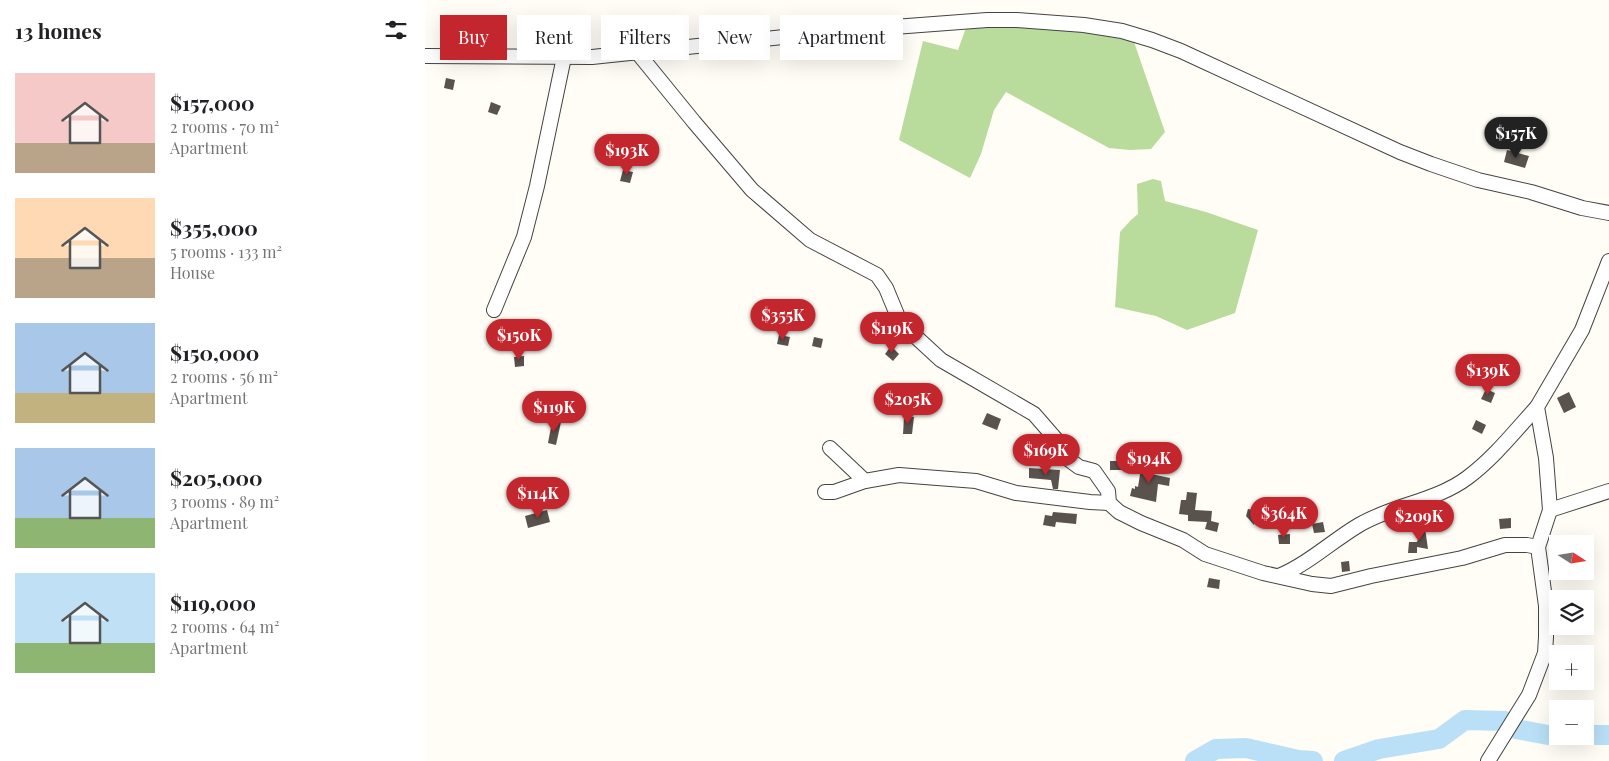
<!DOCTYPE html>
<meta charset="utf-8">
<style>
:root{--surface:#fff;--page:#f6f6f6;--text:#202124;--muted:#757577;--accent:#c4262e}
body{margin:0;font-family:"Playfair Display",serif;background:var(--page);color:var(--text);height:100vh;display:flex;flex-direction:column;font-size:19px;white-space:nowrap}
*{box-sizing:border-box;margin:0}
p{font-size:16px;color:var(--muted)}
.icon{flex:none;width:28px;height:28px;fill:none;stroke:currentColor;stroke-width:2;stroke-linecap:round;stroke-linejoin:round}
.map{position:relative;flex:1;overflow:hidden}
.side{display:flex;flex-direction:column;background:var(--surface);width:425px}
.side>*{flex:none}
.banner{position:absolute;left:15px;top:15px;width:475px;height:45px;display:flex;gap:10px}
.needle{width:32px;rotate:102deg}
.controls{position:absolute;left:1124px;top:535px;display:grid;gap:10px}
.controls a{display:grid;place-items:center;width:45px;height:45px;border-radius:0px;background:var(--surface);box-shadow:0 5px 20px #0002;font-size:25px}
.price{position:absolute;translate:-50% -42px;padding:0 11px;border-radius:18px;background:var(--accent);color:#fff;font-size:16px;line-height:32px;filter:drop-shadow(0 1px 2px #0008)}
.price::after{content:'';position:absolute;left:50%;top:30px;width:15px;height:11px;margin-left:-8px;background:inherit;clip-path:polygon(0 0,100% 0,50% 100%)}
.price.current{background:#222;color:#fff}
ul{padding:0;list-style:none}
li{display:flex;align-items:center;gap:15px;height:125px;padding:0 15px}
li span{display:grid;place-items:center;flex:none;width:140px;height:100px;border-radius:0px;color:#555}
li>.icon{margin-inline-start:auto}
span .icon{width:60px;height:60px;fill:#fffc;stroke-width:1}
li b{font-size:21px}
h2{display:flex;justify-content:space-between;align-items:center;height:60px;padding:0 15px;font-size:21px}
.tag{padding:0 18px;border-radius:0px;background:var(--surface);box-shadow:0 5px 20px #0002;font-size:18px;line-height:45px}
.tag.current{background:var(--accent);color:#fff}
main{display:flex;flex:1;min-height:0}
.map>svg:first-child{display:block}
.forest{fill:#b9dc9c}
.lines{fill:none;stroke-linecap:round;stroke-linejoin:round}
.river{stroke:#b9e0f7;stroke-width:20}
.building{fill:#5a524d}
.minor-casing{stroke:#444;stroke-width:16}
.minor{stroke:#fff;stroke-width:14}
</style>
<main>
<section class="side">
<h2>13 homes<svg class="icon" aria-label="filters" viewBox="0 0 24 24"><path d="M4 7h16M4 17h16"/><circle cx="9" cy="7" r="2"/><circle cx="15" cy="17" r="2"/></svg></h2>
<ul>
<li><span style="background:linear-gradient(#f6c9c9 70%,#b9a48a 0)"><svg class="icon" aria-label="home" viewBox="0 0 24 24"><path d="M3 11l9-7 9 7M6 9v11h12V9"/></svg></span><div><b>$157,000</b><p>2 rooms · 70 m²</p><p>Apartment</p></div></li>
<li><span style="background:linear-gradient(#ffd9b3 60%,#b9a48a 0)"><svg class="icon" aria-label="home" viewBox="0 0 24 24"><path d="M3 11l9-7 9 7M6 9v11h12V9"/></svg></span><div><b>$355,000</b><p>5 rooms · 133 m²</p><p>House</p></div></li>
<li><span style="background:linear-gradient(#a9c7e8 70%,#c2b280 0)"><svg class="icon" aria-label="home" viewBox="0 0 24 24"><path d="M3 11l9-7 9 7M6 9v11h12V9"/></svg></span><div><b>$150,000</b><p>2 rooms · 56 m²</p><p>Apartment</p></div></li>
<li><span style="background:linear-gradient(#a9c7e8 70%,#8fb573 0)"><svg class="icon" aria-label="home" viewBox="0 0 24 24"><path d="M3 11l9-7 9 7M6 9v11h12V9"/></svg></span><div><b>$205,000</b><p>3 rooms · 89 m²</p><p>Apartment</p></div></li>
<li><span style="background:linear-gradient(#bfe0f5 70%,#8fb573 0)"><svg class="icon" aria-label="home" viewBox="0 0 24 24"><path d="M3 11l9-7 9 7M6 9v11h12V9"/></svg></span><div><b>$119,000</b><p>2 rooms · 64 m²</p><p>Apartment</p></div></li>
</ul>
</section>
<div class="map">
<svg width="1184" height="761" viewBox="0 0 1184 761">
<rect width="100%" height="100%" fill="#fffdf5"/>
<!-- forest -->
<g class="forest">
<polygon points="542,25 622,26 708,39 740,132 726,149 705,150 684,148 581,92 569,110 556,154 545,178 474,140 498,41 533,50"/>
<polygon points="728,179 736,181 740,201 781,212 833,230 810,313 762,330 731,316 690,307 695,232 706,220 713,214 712,184"/>
</g>
<g class="lines">
<!-- river -->
<g class="river">
<polyline points="1091,729 1123,735 1132,735"/>
<polyline points="1160,735 1184,735"/>
<polyline points="770,761 791,749 821,748 873,760 888,761"/>
<polyline points="919,761 954,749 1014,739 1040,720 1080,721"/>
</g>
</g>
<!-- building -->
<g class="building">
<polygon points="21,78 30,80 28,90 19,88"/>
<polygon points="66,102 76,106 72,115 63,112"/>
<polygon points="1082,150 1104,156 1100,168 1079,162"/>
<polygon points="198,170 208,172 205,183 195,181"/>
<polygon points="372,308 381,311 379,320 369,317"/>
<polygon points="354,335 365,337 363,346 352,344"/>
<polygon points="389,337 398,339 396,348 387,346"/>
<polygon points="466,346 474,354 468,361 460,354"/>
<polygon points="99,356 99,366 90,367 89,357"/>
<polygon points="1061,389 1070,393 1066,403 1056,399"/>
<polygon points="1144,392 1151,407 1139,413 1132,398"/>
<polygon points="562,413 576,419 572,430 557,424"/>
<polygon points="479,417 489,417 487,434 478,434"/>
<polygon points="1051,420 1061,425 1057,434 1047,429"/>
<polygon points="127,422 136,422 131,445 123,443"/>
<rect x="685" y="461" width="12" height="9"/>
<polygon points="717,462 728,464 726,474 745,478 744,486 733,484 731,502 705,496 707,488 710,489 710,486 713,487"/>
<polygon points="604,468 635,470 633,489 628,489 626,480 604,478"/>
<polygon points="762,492 772,493 770,510 787,511 786,521 794,523 792,532 780,529 782,522 763,521 763,515 754,514 756,500 761,500"/>
<polygon points="823,509 833,511 829,525 821,516"/>
<polygon points="122,510 125,522 103,528 100,516"/>
<polygon points="628,512 652,514 651,524 631,522 630,527 618,525 620,515 627,516"/>
<polygon points="1086,518 1086,528 1075,529 1074,519"/>
<polygon points="999,521 1003,549 992,547 992,553 983,553 984,542 992,542"/>
<polygon points="898,522 900,532 889,533 887,524"/>
<polygon points="865,534 865,544 854,544 853,535"/>
<polygon points="924,561 925,571 917,572 916,562"/>
<polygon points="784,578 795,580 794,589 782,587"/>
</g>
<g class="lines">
<!-- minor casing -->
<g class="minor-casing">
<g id="minor">
<polyline points="212,52 269,122 327,190 385,240 452,275 461,288 473,317 491,337 516,360 609,414 636,445 639,456 654,467 669,471 683,491 684,503 694,512 716,523 758,540 780,554 838,573 887,584 906,586 946,576 1037,558 1080,545 1102,545 1113,547"/>
<polyline points="0,56 167,57 416,31 562,20 592,20 659,25 697,31 727,40 756,51 975,152 1006,164 1053,180 1106,192 1157,208 1184,213"/>
<polyline points="69,310 99,237 112,186 139,57"/>
<polyline points="405,448 440,481"/>
<polyline points="400,492 409,492 440,481 474,475 551,481 591,493 665,502 684,503"/>
<polyline points="1125,510 1184,491"/>
<path d="M854 576C883 564 907 541 934 525 968 505 1011 501 1042 478 1069 458 1090 431 1112 407"/>
<polyline points="1063,761 1104,695 1120,653 1121,637 1121,606 1113,547 1125,510 1121,458 1112,407 1157,330 1184,261"/>
</g>
</g>
<!-- minor -->
<use href="#minor" class="minor"/>
</g>
</svg>
<div class="controls">
<a><svg class="needle" viewBox="-14 -14 28 28"><path d="M0-13l5 13h-10z" fill="#e53935"/><path d="M0 13l5-13h-10z" fill="#757577"/></svg></a>
<a><svg class="icon" aria-label="layers" viewBox="0 0 24 24"><path d="M12 4l9 5-9 5-9-5zM3 14l9 5 9-5"/></svg></a>
<a>+</a>
<a>−</a>
</div>
<b class="price current" style="left:1091px;top:159px">$157K</b>
<b class="price" style="left:202px;top:176px">$193K</b>
<b class="price" style="left:358px;top:341px">$355K</b>
<b class="price" style="left:467px;top:354px">$119K</b>
<b class="price" style="left:94px;top:361px">$150K</b>
<b class="price" style="left:1063px;top:396px">$139K</b>
<b class="price" style="left:483px;top:425px">$205K</b>
<b class="price" style="left:129px;top:433px">$119K</b>
<b class="price" style="left:621px;top:476px">$169K</b>
<b class="price" style="left:724px;top:484px">$194K</b>
<b class="price" style="left:113px;top:519px">$114K</b>
<b class="price" style="left:859px;top:539px">$364K</b>
<b class="price" style="left:994px;top:542px">$209K</b>
<div class="banner">
<a class="tag current">Buy</a>
<a class="tag">Rent</a>
<a class="tag">Filters</a>
<a class="tag">New</a>
<a class="tag">Apartment</a>
</div>
</div>
</main>
